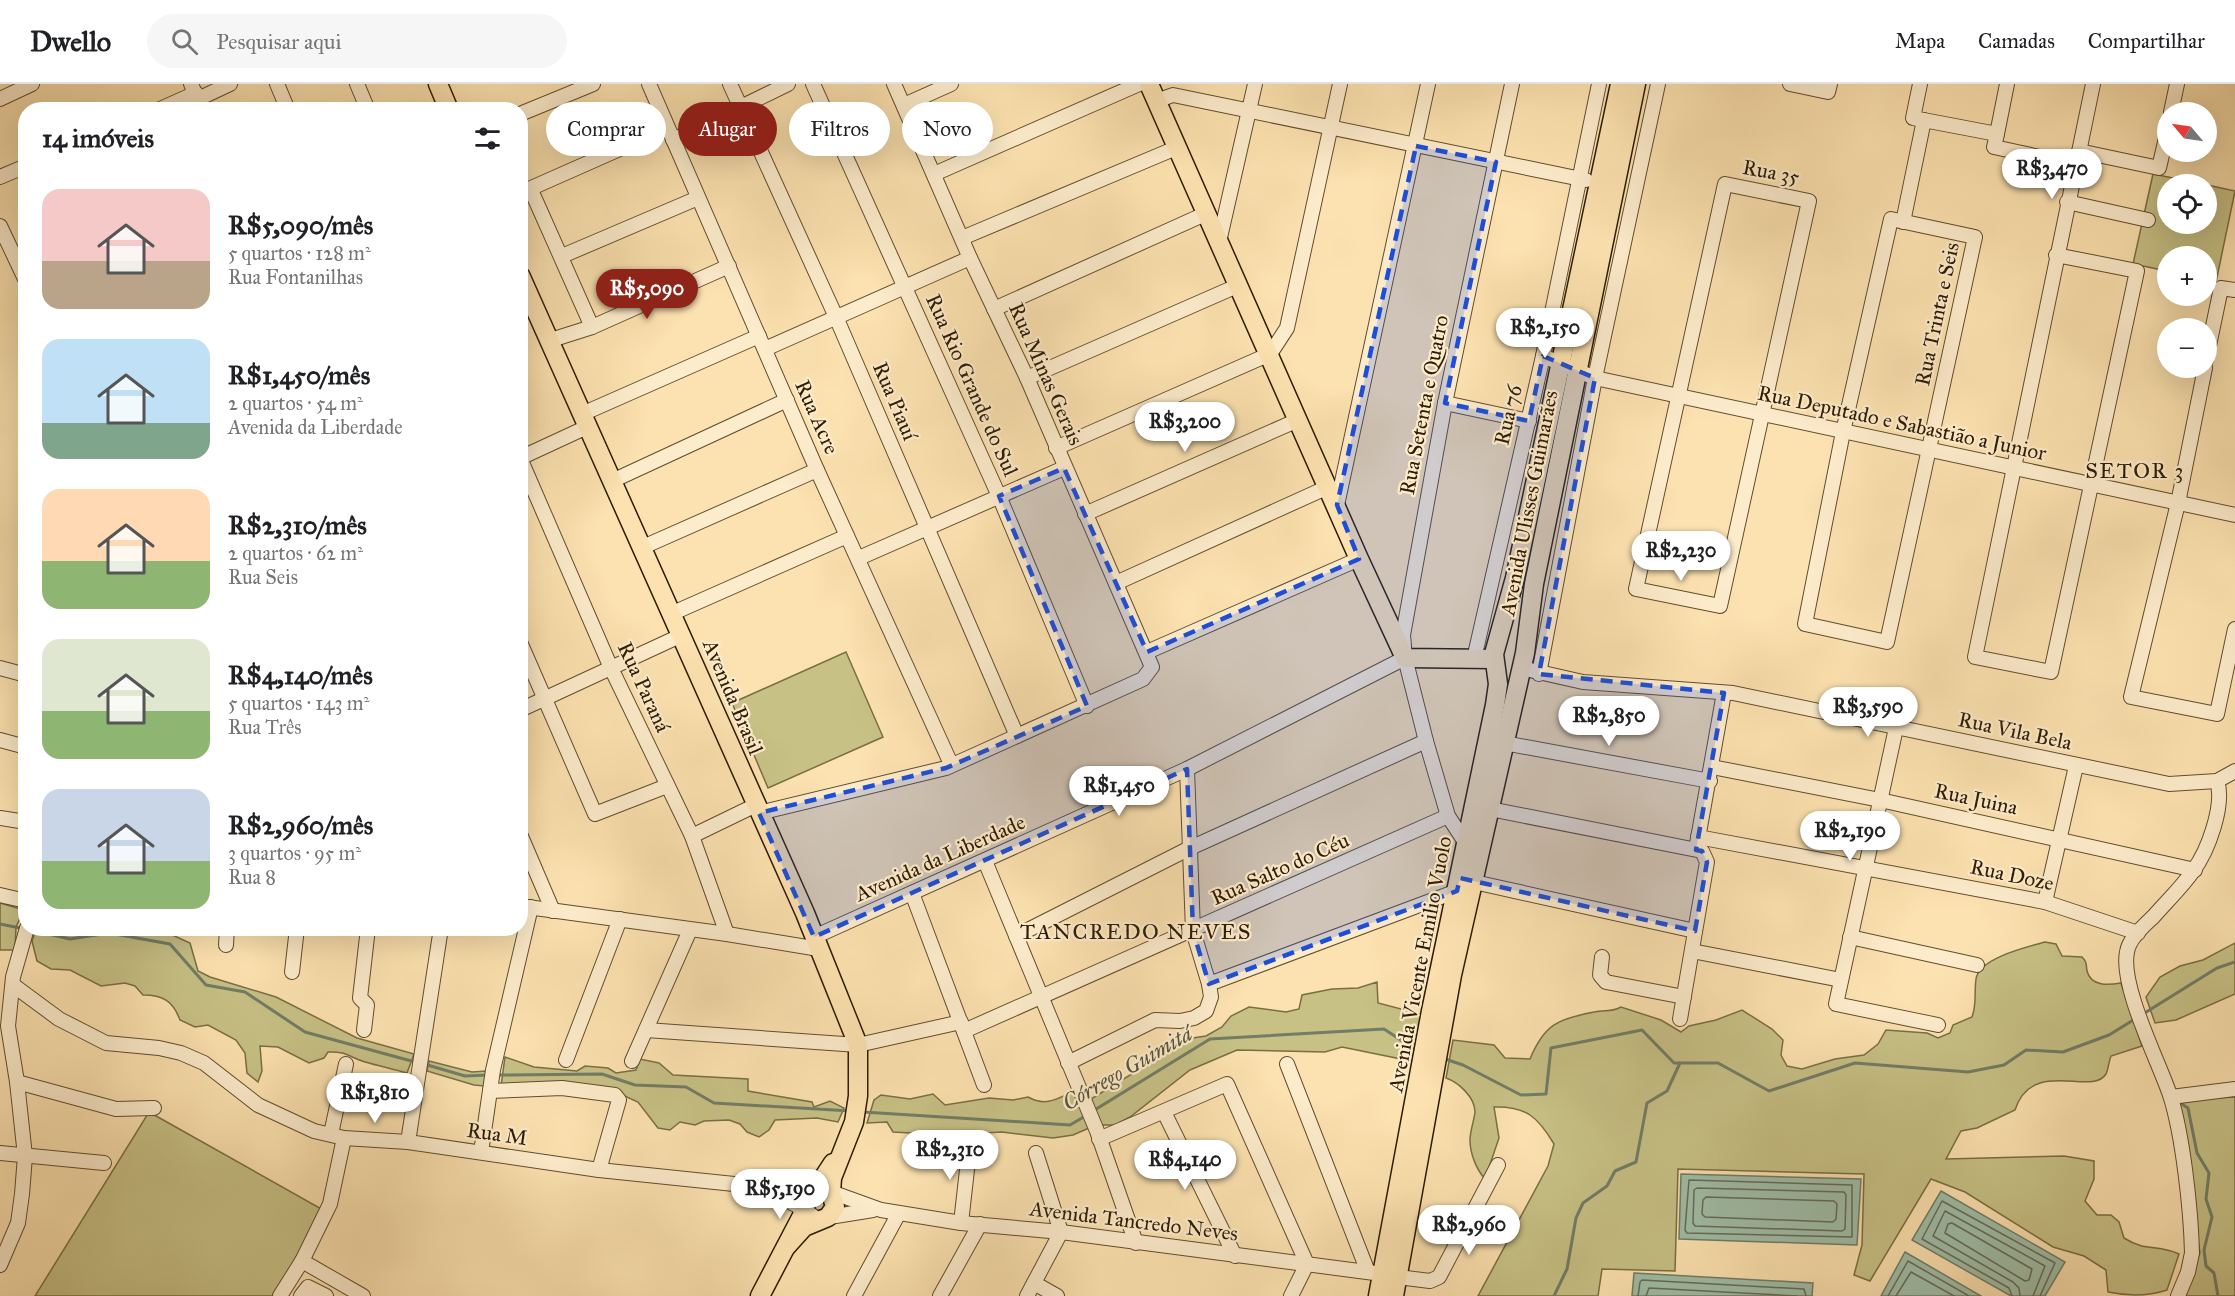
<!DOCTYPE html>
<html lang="pt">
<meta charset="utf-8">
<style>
:root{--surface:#fff;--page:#f6f6f6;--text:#202124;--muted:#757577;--line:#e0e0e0;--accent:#8f2418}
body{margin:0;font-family:"IM FELL Great Primer",serif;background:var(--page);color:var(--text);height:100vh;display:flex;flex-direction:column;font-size:22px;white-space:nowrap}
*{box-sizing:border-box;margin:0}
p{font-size:20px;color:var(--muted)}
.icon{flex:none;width:33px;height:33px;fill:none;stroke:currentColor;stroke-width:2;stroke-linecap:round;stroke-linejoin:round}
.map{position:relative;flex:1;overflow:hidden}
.sheet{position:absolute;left:18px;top:18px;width:510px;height:834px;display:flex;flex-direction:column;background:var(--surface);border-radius:24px;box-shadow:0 6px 24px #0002}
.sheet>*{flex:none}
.hud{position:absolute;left:546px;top:18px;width:570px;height:54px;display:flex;gap:12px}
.needle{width:39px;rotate:299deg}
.fabs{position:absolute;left:2157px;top:18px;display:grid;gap:12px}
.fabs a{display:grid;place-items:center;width:60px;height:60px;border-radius:50%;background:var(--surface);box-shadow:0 6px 24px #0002;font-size:30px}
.price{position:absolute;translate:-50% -51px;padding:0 14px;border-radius:21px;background:#fff;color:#222;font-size:20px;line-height:39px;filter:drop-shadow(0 2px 3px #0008)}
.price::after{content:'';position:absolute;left:50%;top:36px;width:18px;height:14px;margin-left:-9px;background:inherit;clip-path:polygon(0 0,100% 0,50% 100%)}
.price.on{background:var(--accent);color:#fff}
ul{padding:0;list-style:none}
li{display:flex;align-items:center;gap:18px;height:150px;padding:0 24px}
li span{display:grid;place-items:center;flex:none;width:168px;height:120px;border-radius:18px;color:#555}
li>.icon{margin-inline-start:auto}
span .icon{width:72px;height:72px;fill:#fffc;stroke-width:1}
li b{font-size:26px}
h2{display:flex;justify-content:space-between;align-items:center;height:72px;padding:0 24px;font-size:26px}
.chip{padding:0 21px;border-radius:27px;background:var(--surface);box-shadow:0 6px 24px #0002;font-size:21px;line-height:54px}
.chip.on{background:var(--accent);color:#fff}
header{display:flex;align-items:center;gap:36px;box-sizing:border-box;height:84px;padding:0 30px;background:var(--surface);border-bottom:2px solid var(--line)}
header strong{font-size:28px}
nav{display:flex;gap:33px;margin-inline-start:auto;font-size:21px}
.search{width:420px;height:54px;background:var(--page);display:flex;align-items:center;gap:15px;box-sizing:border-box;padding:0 21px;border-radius:33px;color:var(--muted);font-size:22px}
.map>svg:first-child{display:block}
.green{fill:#c7c186;stroke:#7a6e44;stroke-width:1.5}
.water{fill:#9fbea9;stroke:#717d66;stroke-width:1.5}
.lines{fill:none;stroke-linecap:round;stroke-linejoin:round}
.shore{stroke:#666c56;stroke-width:1.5}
.stream{stroke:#717d66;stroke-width:3}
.minor-casing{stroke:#614d2e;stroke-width:16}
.major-casing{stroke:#2d1b02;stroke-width:21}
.minor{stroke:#fdeccc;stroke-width:14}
.major{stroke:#fce2b0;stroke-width:18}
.marked{fill:#1d4ed8;fill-opacity:0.2;stroke:#1d4ed8;stroke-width:4.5;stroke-dasharray:12 8;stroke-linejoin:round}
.labels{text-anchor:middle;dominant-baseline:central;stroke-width:4.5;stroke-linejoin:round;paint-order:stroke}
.street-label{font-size:21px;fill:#2d1b02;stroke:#fdeccc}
.neighbourhood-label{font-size:22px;letter-spacing:1.5px;fill:#2d1b02;stroke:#fdeccc}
.water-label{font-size:22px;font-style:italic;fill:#55543c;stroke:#fdeccc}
</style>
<header>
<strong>Dwello</strong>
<div class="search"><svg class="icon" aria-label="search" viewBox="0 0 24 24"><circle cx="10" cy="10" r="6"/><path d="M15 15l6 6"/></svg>Pesquisar aqui</div>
<nav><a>Mapa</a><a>Camadas</a><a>Compartilhar</a></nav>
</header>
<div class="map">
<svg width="2235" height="1212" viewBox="0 0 2235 1212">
<rect width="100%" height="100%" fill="#fce2b0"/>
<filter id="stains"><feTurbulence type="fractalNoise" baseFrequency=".00333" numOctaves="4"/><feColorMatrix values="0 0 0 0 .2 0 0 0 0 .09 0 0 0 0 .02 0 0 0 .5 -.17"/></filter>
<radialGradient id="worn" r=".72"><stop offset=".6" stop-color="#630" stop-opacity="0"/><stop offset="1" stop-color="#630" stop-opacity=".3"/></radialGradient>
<!-- green -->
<g class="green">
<polygon points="2153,90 2203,100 2168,100 2168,140 2206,140 2207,101 2235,107 2216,198 2207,196 2206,172 2168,172 2167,187 2133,180"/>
<polygon points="846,568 883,653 768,704 732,619"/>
<polygon points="0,819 24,826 16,843 15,866 0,866"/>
<path d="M36 845H169L170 850 190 859 198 887 210 893 276 913 357 954 414 970 407 989C393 985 379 982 365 978 349 973 346 967 328 968L324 974 309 979 278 963 260 962 262 987 258 998 247 989 245 969 236 956 208 941 195 943 180 936C173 917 163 911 143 911L135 902 125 899 101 902 70 886 51 885 37 877 32 857Z"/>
<path d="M2045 858 2056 860 2062 872 2082 873C2087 878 2086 880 2087 887 2091 903 2109 901 2121 899L2142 962 2111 972C2109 977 2108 986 2106 990 2092 1013 2032 973 2015 1026L1977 1044 1961 1047 1946 1075 2064 1072 2094 1077V1095L2085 1117 2097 1131H2111L2119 1138 2124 1154C2146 1168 2157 1160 2179 1170L2167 1206C2149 1212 2127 1212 2108 1208L2106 1186 2084 1172 2053 1163 1965 1108 1931 1095 1870 1197 1854 1191 1862 1161 1864 1090 1678 1085 1675 1187 1602 1185 1598 1212H1478L1548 1082 1554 1060C1538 1033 1526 1022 1494 1023L1499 1054 1485 1095C1476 1085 1470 1069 1470 1056 1470 1047 1474 1037 1475 1028 1475 1013 1458 998 1446 994L1453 956 1494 961 1505 974 1530 975C1544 941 1557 935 1594 928 1605 925 1611 929 1621 923L1661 936 1681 948 1689 942 1716 936 1742 926 1772 945 1783 956 1781 971 1787 982 1802 985 1835 975 1864 971 1878 960 1886 946 1927 949 1938 954 1950 949 1953 941 1972 933C1977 920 1974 909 1976 895 1979 874 2027 863 2045 858Z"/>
<polygon points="2235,859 2235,910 2176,936 2155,939 2146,913 2160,893 2180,882 2203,876"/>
<polygon points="1377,898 1378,919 1424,931 1416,978 1342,963 1325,968 1237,966 1190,986 1130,1033 1115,1041 1101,1041 1091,1015 1140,985 1150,970 1164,962 1179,956 1206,952 1222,943 1231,932 1249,923 1286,928 1299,925 1302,911 1332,905 1358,904"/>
<polygon points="505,973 534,983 577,987 585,982 608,984 616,989 636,986 640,975 659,979 673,991 748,995 748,1007 812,1018 814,1023 830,1017 844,1024 838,1038 817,1034 775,1036 769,1046 759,1053 747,1048 740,1040 729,1036 704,1037 695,1041 680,1038 670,1046 658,1044 638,1018 616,1008 501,1002"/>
<polygon points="429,977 472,988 486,987 484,1002 474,1001 427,987"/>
<path d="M1074 1007 1089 1044 1073 1051 1053 1054 1002 1048 984 1049 958 1060 924 1057 911 1049 893 1048 887 1038 867 1039 874 1016 881 1011 910 1015 933 1010 945 1021 989 1014 1013 1016 1028 1013C1046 1023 1057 1015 1074 1007Z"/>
<polygon points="2235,1013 2235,1212 2183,1212 2200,1169 2174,1016"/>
<polygon points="149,1028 325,1127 274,1212 35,1212"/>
</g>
<!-- water -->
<g class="water">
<polygon points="1681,1090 1861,1095 1857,1161 1679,1155"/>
<polygon points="1941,1107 2065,1178 2045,1212 2011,1212 1912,1156"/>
<polygon points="1905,1168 1981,1212 1881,1212"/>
<polygon points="1634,1189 1813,1199 1812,1212 1632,1212"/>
</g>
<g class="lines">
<!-- shore -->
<g class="shore">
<polygon points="1689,1096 1852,1101 1852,1153 1687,1149 1685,1146"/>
<polygon points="1697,1104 1844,1108 1846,1111 1845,1145 1842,1147 1695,1142 1693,1139 1694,1106"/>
<polygon points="1706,1113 1834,1117 1837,1120 1836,1135 1833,1138 1705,1133 1702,1130 1703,1116"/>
<polygon points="1952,1139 2032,1185 2029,1196 2025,1197 1945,1149 1948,1140"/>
<polyline points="1638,1212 1640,1198 1642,1196 1804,1205 1806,1212"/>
<polyline points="1646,1212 1649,1204 1797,1212"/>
<polyline points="1888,1212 1908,1177 1969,1212"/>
<polyline points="1896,1212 1911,1188 1954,1212"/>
<polyline points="2012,1212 2009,1204 1922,1155 1942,1117 2055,1179 2040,1212"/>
<polyline points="2020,1212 2019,1204 2013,1198 1933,1152 1945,1127 2045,1182 2033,1212"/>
</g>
<!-- stream -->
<g class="stream">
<polyline points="0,840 20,844"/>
<polyline points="40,848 70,855 109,849 170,860 206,901 245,908 305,948 415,978"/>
<polyline points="2143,930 2217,884 2235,878"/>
<polyline points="1442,974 1463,981 1521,1011 1546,1010 1551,964 1642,946 1674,979 1718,979 1769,1007 1855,979 1968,988 2004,981 2026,966 2063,968 2109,951 2135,935"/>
<polyline points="424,980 465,992 488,991"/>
<polyline points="498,991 602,990 635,1001 686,1003 714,1019 851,1027"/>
<polyline points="2177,1017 2188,1024 2197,1069 2209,1089 2206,1115 2212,1133 2204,1166 2206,1182 2214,1189 2218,1212"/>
<polyline points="1093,1027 1210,955 1384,945 1416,966"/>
<polyline points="863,1028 1070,1041 1087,1031"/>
<polyline points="1554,1212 1567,1185 1576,1134 1583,1119 1607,1102 1615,1087 1636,1078 1647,1019 1667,1007 1680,979"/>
</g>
<!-- minor casing -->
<g class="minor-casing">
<g id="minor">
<polyline points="191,0 202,26"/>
<polyline points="277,0 288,26"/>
<polyline points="357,0 368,26"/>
<polyline points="649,0 817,386 951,680"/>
<polyline points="730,0 836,233 1017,652"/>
<polyline points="813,0 999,412 1087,622"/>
<polyline points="1790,0 1828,8 1830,0"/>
<polyline points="1920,0 1913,34 1997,50 2007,0"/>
<polyline points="0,15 32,0"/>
<polyline points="198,15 230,0"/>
<polyline points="1156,17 1173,11 1586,96"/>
<polyline points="904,21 951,0"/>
<polyline points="158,26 196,9"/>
<polyline points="2171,28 2177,0"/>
<polyline points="520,30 593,0"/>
<polyline points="1997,50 1994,63 2076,81"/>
<polyline points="673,56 788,0"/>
<polyline points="2079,67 2159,84 2168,45"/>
<polyline points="934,90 1139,0"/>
<polyline points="0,93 26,82"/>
<polygon points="1725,100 1809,117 1720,522 1636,505"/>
<polyline points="531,106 592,243"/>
<polyline points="520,109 667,44"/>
<polyline points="2067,118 2148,136"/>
<polygon points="1891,135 1975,153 1887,558 1805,540 1843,348"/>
<polyline points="1903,138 1924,36"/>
<polyline points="0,142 26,197"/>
<polyline points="962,154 1176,64"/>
<polyline points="1219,158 1255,0"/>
<polyline points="2056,171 2137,187 2051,588 1975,573 2093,0"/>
<polyline points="562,172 698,114"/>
<polyline points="994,225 1205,130"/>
<polyline points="551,256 592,243 729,182"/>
<polyline points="765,265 970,174"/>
<polyline points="1543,272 1595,294 2235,431"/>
<polyline points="2206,276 2221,204 2235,206"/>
<polyline points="2205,284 2178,419 2131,613 2217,630 2235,545"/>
<polyline points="1027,294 1237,202"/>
<polyline points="1445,319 1529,337"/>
<polyline points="582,330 759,252"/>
<polyline points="1056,364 1270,270 1287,244 1340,0"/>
<polyline points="520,374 611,584 692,752 727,850"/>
<polyline points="520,374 587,343"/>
<polyline points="612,397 787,316"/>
<polyline points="1337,421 1428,0"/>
<polyline points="1085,430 1298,336"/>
<polyline points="643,463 817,386"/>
<polyline points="859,474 1064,384"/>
<polyline points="1116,499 1328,403"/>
<polyline points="673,529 847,452"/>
<polyline points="520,558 595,730 667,702"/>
<polyline points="1147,568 1359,475"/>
<polyline points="1474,575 1543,272 1599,0"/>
<polyline points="0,584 26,591"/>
<polyline points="1521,584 1583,598 1733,609 2169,700 2217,697 2235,687"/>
<polyline points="1539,590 1595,294 1658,0"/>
<polyline points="520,626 682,551"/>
<polyline points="1896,644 1836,920 1938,941"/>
<polyline points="0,656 26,663"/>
<polyline points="1504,659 1710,697"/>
<polyline points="1712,683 1880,716 2195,786"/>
<polyline points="1490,725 1702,767 1707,778 1680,935"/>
<polyline points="759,729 946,684 1143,595 1152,583 1027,294 970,174 894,0"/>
<polyline points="0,734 26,738"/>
<polyline points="520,750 553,827"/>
<polyline points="692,752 756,721"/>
<polyline points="1698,753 2045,818 2138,849"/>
<polyline points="1697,760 1724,609"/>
<polyline points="1467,761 1448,732 1426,657 1405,574 1403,551 1445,319 1512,0"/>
<polyline points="985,777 1097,1047 1136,1159"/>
<polyline points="1474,798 1695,847"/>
<polyline points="912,809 984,1001"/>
<polyline points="0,811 26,817"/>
<polyline points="2045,818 2076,682"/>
<polyline points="520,822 727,850 819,865"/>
<polyline points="1016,852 1188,765 1426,657"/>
<polyline points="814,853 1187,685 1405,574"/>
<polyline points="1850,853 1977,881"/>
<polyline points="226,861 227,844"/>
<polyline points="1692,867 1841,896"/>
<polyline points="1602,873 1600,891 1606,898 1684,913"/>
<polyline points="292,888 297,844"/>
<polyline points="1209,900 1457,807"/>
<polyline points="13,901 59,935 106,959 159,964 181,969 204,979 258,1021 314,1047 344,1054 408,1058 599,1086 763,1103 805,1107 823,1105 881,1126 961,1139 1061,1148 1382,1190"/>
<polyline points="364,946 367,921 360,914 368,844"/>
<polyline points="646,946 858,961 961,938"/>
<polyline points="964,947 1448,732"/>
<polyline points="566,976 620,835"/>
<polyline points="632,977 690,846"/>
<polyline points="1068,979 1155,936 1180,937 1194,934 1206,927 1211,913 1209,900 1193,847 1187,685"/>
<polyline points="1287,980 1368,1188"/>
<polyline points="17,998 116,1025 154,1024"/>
<polyline points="490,1007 562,1004 615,1011 619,1016 599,1086"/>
<polyline points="2171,1013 2235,1005"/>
<polyline points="1164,1028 1235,1172"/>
<polyline points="331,1050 346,980"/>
<polyline points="1099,1055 1227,1000 1307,1180 1291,1212"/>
<polyline points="408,1058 441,844"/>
<polyline points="481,1068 493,986 531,823"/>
<polyline points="0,1069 104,1079"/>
<polyline points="768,1106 805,1126 817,1135 873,1126"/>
<polyline points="961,1139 970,1059"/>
<polyline points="302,1177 363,1212"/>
<polyline points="0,1181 18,1139 22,1110 25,1072 17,998 8,942 13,893 27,844"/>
<polyline points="1398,1193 1430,1197 1439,1193 1498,1081"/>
<polyline points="1034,1199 1057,1212"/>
<polyline points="280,1212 302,1177 330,1120 344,1054"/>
<polyline points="301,1212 308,1203 326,1212"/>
<polyline points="854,1212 899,1129"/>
<polyline points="940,1212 980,1140"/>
<polyline points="1027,1212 1061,1148 1036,1069"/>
<path d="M2178 1212 2188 1188 2192 1169C2191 1127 2183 1051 2170 1011 2158 976 2120 902 2127 868 2129 854 2145 841 2154 832 2167 817 2182 803 2193 787 2208 767 2225 721 2217 697"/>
</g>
</g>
<!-- major casing -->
<g class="major-casing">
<g id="major">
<polyline points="438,0 449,26"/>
<polyline points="1149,0 1359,475 1405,574 1494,575"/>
<polyline points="520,191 805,829 858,961 858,1012 854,1038 832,1094 831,1109 835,1123 828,1133 804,1143 786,1163"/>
<polyline points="760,1212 805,1126 806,1112 818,1102 833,1079"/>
<polyline points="1378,1212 1431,927 1495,621 1498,600 1494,570 1515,494 1620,0"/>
<polyline points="1394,1212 1452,891 1525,569 1534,500 1636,0"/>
</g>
</g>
<!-- minor -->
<use href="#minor" class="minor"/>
<!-- major -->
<use href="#major" class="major"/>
</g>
<!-- marked area -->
<path class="marked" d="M1416 62 1496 78 1445 319 1529 337 1543 272 1595 294 1539 590 1724 609 1696 766 1702 767 1707 778 1695 847 1460 794 1457 807 1209 900 1193 847 1187 685 814 853 759 729 946 684 1087 622 999 412 1064 384 1147 568 1359 475 1337 421Z"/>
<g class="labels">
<!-- street labels -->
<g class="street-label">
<text transform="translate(1771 88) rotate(11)">Rua 35</text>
<text transform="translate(1937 230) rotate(-78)">Rua Trinta e Seis</text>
<text transform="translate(1046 290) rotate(66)">Rua Minas Gerais</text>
<text transform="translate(972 301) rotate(66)">Rua Rio Grande do Sul</text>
<text transform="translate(895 317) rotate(67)">Rua Piauí</text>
<text transform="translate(1424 321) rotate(-79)">Rua Setenta e Quatro</text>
<text transform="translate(1508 331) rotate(-77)">Rua 76</text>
<text transform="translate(817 333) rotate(66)">Rua Acre</text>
<text transform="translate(1902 339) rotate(12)">Rua Deputado e Sabastião a Junior</text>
<text transform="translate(1529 419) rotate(-79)">Avenida Ulisses Guimarães</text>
<text transform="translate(644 603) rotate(65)">Rua Paraná</text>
<text transform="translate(733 613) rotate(67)">Avenida Brasil</text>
<text transform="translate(2015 647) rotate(12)">Rua Vila Bela</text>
<text transform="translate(1976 715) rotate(12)">Rua Juina</text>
<text transform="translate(940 774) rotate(-24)">Avenida da Liberdade</text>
<text transform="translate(1280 785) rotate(-24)">Rua Salto do Céu</text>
<text transform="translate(2012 791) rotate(12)">Rua Doze</text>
<text transform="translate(1420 880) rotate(-79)">Avenida Vicente Emilio Vuolo</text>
<text transform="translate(497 1050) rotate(8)">Rua M</text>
<text transform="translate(1134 1137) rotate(7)">Avenida Tancredo Neves</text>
</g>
<!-- neighbourhood labels -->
<g class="neighbourhood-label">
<text x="2135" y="386">SETOR 3</text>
<text x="1136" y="847">TANCREDO NEVES</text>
</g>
<!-- water labels -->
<g class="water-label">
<text transform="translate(1127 984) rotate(-30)">Córrego Guimitá</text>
</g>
</g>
<rect width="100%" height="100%" filter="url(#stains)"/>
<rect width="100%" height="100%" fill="url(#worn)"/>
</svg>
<div class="fabs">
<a><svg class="needle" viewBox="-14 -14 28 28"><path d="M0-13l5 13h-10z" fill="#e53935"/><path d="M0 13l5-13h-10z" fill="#757577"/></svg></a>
<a><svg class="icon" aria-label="locate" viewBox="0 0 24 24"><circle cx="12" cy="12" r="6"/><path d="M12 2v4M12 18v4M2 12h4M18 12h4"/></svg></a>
<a>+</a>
<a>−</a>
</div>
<b class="price" style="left:2052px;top:116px">R$3,470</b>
<b class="price on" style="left:647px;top:236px">R$5,090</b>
<b class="price" style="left:1545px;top:275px">R$2,150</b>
<b class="price" style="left:1185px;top:369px">R$3,200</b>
<b class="price" style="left:1681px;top:498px">R$2,230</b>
<b class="price" style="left:1868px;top:654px">R$3,590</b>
<b class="price" style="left:1609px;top:663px">R$2,850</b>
<b class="price" style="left:1119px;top:733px">R$1,450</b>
<b class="price" style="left:1850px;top:778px">R$2,190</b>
<b class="price" style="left:375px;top:1040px">R$1,810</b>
<b class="price" style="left:950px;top:1097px">R$2,310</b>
<b class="price" style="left:1185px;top:1107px">R$4,140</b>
<b class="price" style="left:780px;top:1136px">R$5,190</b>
<b class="price" style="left:1469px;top:1172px">R$2,960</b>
<div class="hud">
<a class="chip">Comprar</a>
<a class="chip on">Alugar</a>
<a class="chip">Filtros</a>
<a class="chip">Novo</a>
</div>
<section class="sheet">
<h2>14 imóveis<svg class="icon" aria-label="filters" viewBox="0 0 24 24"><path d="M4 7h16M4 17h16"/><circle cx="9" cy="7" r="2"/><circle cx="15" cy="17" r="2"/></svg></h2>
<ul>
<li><span style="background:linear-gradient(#f6c9c9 60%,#b9a48a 0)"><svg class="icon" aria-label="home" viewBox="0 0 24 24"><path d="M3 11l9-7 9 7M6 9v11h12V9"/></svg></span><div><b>R$5,090/mês</b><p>5 quartos · 128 m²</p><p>Rua Fontanilhas</p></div></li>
<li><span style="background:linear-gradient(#bfe0f5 70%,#7fa58c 0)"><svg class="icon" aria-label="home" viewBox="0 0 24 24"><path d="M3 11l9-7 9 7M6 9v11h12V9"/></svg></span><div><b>R$1,450/mês</b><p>2 quartos · 54 m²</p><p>Avenida da Liberdade</p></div></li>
<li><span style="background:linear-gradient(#ffd9b3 60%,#8fb573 0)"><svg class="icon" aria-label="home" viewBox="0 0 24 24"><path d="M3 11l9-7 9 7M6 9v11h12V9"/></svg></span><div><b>R$2,310/mês</b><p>2 quartos · 62 m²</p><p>Rua Seis</p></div></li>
<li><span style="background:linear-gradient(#dfe7d0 60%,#8fb573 0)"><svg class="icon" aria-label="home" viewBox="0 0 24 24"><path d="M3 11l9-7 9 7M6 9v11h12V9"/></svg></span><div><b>R$4,140/mês</b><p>5 quartos · 143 m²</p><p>Rua Três</p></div></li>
<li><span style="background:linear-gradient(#c9d6e8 60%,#8fb573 0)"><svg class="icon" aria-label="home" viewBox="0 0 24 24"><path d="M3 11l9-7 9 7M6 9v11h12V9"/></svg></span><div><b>R$2,960/mês</b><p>3 quartos · 95 m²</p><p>Rua 8</p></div></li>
</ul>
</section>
</div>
